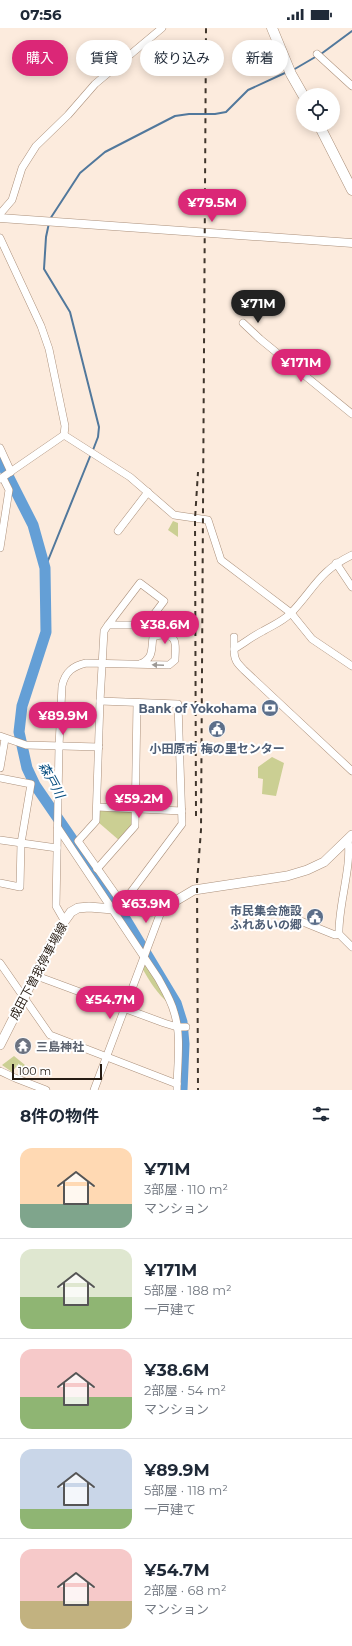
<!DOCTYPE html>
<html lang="ja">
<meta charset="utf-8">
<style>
:root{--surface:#fff;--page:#f6f6f7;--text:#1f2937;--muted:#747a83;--line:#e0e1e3;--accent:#db2777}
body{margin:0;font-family:Montserrat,"Noto Sans JP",sans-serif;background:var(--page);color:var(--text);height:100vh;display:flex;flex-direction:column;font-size:15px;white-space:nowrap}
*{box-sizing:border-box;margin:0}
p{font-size:13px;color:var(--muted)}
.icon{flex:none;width:22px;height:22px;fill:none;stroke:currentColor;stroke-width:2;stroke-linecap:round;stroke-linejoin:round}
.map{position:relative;height:1062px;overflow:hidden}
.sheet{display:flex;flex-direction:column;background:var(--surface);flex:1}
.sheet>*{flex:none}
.banner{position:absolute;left:12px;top:12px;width:328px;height:36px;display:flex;gap:8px}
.fabs{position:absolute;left:296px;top:60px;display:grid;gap:8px}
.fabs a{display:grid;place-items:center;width:44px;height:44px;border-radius:50%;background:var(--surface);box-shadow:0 2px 10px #0003;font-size:20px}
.scale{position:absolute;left:12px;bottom:10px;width:90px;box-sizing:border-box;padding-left:4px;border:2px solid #261c13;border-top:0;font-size:11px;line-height:14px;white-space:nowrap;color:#261c13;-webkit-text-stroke:3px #fff;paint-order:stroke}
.price{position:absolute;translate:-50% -34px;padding:0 9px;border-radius:14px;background:var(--accent);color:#fff;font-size:13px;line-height:26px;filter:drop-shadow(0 1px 2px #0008)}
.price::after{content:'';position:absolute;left:50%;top:24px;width:12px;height:9px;margin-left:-6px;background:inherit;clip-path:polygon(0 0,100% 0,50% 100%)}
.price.on{background:#222;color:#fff}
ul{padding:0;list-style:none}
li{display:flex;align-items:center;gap:12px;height:100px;padding:0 20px}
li+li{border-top:1px solid var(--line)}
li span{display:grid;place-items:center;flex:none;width:112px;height:80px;border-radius:12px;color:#555}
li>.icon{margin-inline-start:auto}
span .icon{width:48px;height:48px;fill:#fffc;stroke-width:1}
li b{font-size:17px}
h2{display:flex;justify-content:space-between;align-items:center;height:48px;padding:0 20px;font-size:17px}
.tag{padding:0 14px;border-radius:18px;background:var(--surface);box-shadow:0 2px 10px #0003;font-size:14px;line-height:36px}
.tag.on{background:var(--accent);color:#fff}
.status{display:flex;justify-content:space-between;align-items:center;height:28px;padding:0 20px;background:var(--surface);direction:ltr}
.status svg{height:11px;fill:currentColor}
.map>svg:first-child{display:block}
.green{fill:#cbcf93}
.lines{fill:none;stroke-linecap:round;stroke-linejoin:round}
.stream{stroke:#51789c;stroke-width:2}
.river{stroke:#649fd6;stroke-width:11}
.minor-casing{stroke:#ab907b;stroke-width:8}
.tertiary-casing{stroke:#ab907b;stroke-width:9}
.secondary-casing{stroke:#ab907b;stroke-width:10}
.primary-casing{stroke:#ab907b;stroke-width:11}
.minor{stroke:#fff;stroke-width:7}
.tertiary{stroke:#fff;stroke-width:8}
.secondary{stroke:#fff;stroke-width:9}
.primary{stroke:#fff;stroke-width:10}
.rail{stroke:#3f352b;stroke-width:2;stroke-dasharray:5 5;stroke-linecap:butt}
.oneway{fill:#9d9995}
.labels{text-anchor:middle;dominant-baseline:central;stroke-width:4;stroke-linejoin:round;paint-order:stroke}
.service-label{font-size:12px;font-weight:bold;fill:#4e5e75;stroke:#fff;text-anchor:end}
.street-label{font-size:12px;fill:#261c13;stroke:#fff}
.worship-label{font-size:12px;font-weight:bold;fill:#5b616d;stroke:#fff;text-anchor:start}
.water-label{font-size:13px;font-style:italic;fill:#074e80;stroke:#fff}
</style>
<div class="status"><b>07:56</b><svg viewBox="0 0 49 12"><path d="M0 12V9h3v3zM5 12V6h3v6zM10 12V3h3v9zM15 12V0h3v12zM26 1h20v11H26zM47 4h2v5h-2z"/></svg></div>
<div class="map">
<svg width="352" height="1062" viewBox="0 0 352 1062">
<rect width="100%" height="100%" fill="#fcebdd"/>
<!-- green -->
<g class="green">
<polygon points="173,493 178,495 178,509 168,502"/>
<polygon points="272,729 284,735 276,768 262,766 263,751 258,750 258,739"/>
<polygon points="98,781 135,782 133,798 120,813 98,794"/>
<path d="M145 934 169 976C157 965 150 954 142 940Z"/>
<polygon points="14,1028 25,1037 20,1042 16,1039 12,1044 2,1037"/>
</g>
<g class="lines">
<!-- stream -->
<g class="stream">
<polyline points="321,26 352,3"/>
<polyline points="293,42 317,28"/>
<polyline points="50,191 80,145 105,124 175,88 189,86 215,86 226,84 248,62 287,44"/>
<polyline points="49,195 46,209 44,241 70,284 99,399 98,409 93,422"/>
<polyline points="45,540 91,426"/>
</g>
<!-- river -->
<polyline class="river" points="0,432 33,497 45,540 46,604 22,678 19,704 27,740 35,757 114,872 176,975 182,994 184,1016 182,1062"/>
<!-- minor casing -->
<g class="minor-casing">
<g id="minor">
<polyline points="317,26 352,58"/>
<polyline points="0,186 12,172 22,140 36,118 68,87 95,56 162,0"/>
<polyline points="0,210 41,298 49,321 65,398 64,407 0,451"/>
<polyline points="243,295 260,311 352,386"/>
<polyline points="64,407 130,449 174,487 208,492 221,532 291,585 312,611 352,638"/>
<polyline points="0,420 11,444"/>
<polyline points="118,503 148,464"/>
<polyline points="0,520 9,462 3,450"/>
<path d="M352 527C319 543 314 561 291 585 282 594 273 597 263 603 253 608 244 615 234 621 234 632 237 635 244 642L352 743"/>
<polyline points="336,535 352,559"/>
<polyline points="108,597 146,597 164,573 140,555 108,597 104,603 100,673 96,793 78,813 126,881"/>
<polyline points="234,609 234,621"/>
<polyline points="100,673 178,676 182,796 122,876"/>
<polyline points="0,708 26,717 99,719"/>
<polyline points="0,740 5,711"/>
<polyline points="0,750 31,756 21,815 20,859 0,855"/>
<polyline points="97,779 182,783"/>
<path d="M58 800 158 950C164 961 171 972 174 984 182 1008 177 1037 177 1062"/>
<polyline points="0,812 57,820"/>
<path d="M348 812C352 839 338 878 339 906L352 919"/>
<polyline points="97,841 135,798 137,675"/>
<polyline points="271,881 335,907 339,906"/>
<path d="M64 892 56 878 59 718 62 658C65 644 73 638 86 635L169 637 175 632C175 620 179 607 163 607 159 607 157 607 153 609 151 622 154 630 140 636"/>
<polyline points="0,935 50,1007 177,1056"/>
<polyline points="34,947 164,995 177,999 186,999"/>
<polyline points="0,1043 15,1050 46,1062"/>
<polyline points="94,1062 162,881"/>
</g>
</g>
<!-- tertiary casing -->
<g class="tertiary-casing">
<polyline id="tertiary" points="0,190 352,215"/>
</g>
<!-- secondary casing -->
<g class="secondary-casing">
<polyline id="secondary" points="0,1017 58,902 71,884 78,880 89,879 149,884 162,881 194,862 287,848 307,842 324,834 352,807"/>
</g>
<!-- primary casing -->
<g class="primary-casing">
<g id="primary">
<polyline points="272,0 291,46 303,67"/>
<polyline points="319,97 352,162"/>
</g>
</g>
<!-- minor -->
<use href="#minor" class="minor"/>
<!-- tertiary -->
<use href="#tertiary" class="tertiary"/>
<!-- secondary -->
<use href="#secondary" class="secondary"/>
<!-- primary -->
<use href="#primary" class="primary"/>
<!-- rail -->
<g class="rail">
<polyline points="196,788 195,491 198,444"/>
<polyline points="197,850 198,1062"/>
<polyline points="197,855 201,802 206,0"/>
</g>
</g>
<!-- one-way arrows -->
<defs><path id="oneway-solid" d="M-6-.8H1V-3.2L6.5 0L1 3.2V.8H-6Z"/></defs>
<use class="oneway" href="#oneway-solid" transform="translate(158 637) rotate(-178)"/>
<!-- icons -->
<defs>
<g id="bank-disc" transform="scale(0.9)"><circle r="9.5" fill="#5c6f8a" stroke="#fff"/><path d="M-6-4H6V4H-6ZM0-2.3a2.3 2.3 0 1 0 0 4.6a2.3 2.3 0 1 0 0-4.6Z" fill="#fff"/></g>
<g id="civic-disc" transform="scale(0.9)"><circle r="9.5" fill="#5c6f8a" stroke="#fff"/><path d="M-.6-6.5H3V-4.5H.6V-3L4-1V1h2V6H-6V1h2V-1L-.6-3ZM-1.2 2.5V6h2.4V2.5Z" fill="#fff"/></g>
<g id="temple-disc" transform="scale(0.9)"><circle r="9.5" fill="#6b7280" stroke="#fff"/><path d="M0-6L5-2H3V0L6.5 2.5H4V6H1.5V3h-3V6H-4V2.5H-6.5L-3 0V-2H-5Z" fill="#fff"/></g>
</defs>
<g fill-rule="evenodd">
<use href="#bank-disc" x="270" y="680"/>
<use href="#civic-disc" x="217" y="701"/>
<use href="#civic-disc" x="315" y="889"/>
<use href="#temple-disc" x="23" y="1018"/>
</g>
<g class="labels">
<!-- service labels -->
<g class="service-label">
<text x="257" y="680">Bank of Yokohama</text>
<text x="217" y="720" text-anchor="middle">小田原市 梅の里センター</text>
<text x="302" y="882">市民集会施設<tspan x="302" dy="14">ふれあいの郷</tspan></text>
</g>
<!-- street labels -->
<g class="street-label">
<text transform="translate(38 943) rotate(-62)">成田下曽我停車場線</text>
</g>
<!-- worship labels -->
<g class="worship-label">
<text x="36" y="1018">三島神社</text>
</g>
<!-- water labels -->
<g class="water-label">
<text transform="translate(52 752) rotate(61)">森戸川</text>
</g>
</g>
</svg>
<div class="fabs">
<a><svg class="icon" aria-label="locate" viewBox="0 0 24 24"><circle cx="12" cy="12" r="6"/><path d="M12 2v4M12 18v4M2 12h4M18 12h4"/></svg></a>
</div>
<div class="scale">100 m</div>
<b class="price" style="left:212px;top:195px">¥79.5M</b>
<b class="price on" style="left:258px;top:296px">¥71M</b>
<b class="price" style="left:301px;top:355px">¥171M</b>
<b class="price" style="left:165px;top:617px">¥38.6M</b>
<b class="price" style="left:63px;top:708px">¥89.9M</b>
<b class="price" style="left:139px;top:791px">¥59.2M</b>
<b class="price" style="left:146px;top:896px">¥63.9M</b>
<b class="price" style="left:110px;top:992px">¥54.7M</b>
<div class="banner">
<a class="tag on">購入</a>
<a class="tag">賃貸</a>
<a class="tag">絞り込み</a>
<a class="tag">新着</a>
</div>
</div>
<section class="sheet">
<h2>8件の物件<svg class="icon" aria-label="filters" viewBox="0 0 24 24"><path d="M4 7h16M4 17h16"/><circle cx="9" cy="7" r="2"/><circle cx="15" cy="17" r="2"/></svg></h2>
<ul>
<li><span style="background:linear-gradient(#ffd9b3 70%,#7fa58c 0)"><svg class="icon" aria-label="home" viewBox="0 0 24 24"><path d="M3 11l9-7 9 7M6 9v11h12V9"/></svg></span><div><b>¥71M</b><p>3部屋 · 110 m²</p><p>マンション</p></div></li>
<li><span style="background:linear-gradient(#dfe7d0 60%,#8fb573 0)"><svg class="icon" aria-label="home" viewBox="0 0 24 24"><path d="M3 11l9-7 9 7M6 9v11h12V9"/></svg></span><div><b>¥171M</b><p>5部屋 · 188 m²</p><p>一戸建て</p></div></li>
<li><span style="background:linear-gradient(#f6c9c9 60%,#8fb573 0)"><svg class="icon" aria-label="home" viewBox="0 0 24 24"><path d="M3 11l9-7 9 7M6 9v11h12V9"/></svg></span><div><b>¥38.6M</b><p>2部屋 · 54 m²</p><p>マンション</p></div></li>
<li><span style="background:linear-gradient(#c9d6e8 75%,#8fb573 0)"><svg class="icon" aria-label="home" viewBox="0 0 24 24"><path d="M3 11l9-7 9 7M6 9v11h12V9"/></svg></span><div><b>¥89.9M</b><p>5部屋 · 118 m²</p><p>一戸建て</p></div></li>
<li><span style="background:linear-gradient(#f6c9c9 65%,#c2b280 0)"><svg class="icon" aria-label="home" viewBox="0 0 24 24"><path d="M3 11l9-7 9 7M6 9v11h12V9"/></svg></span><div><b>¥54.7M</b><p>2部屋 · 68 m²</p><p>マンション</p></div></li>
</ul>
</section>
